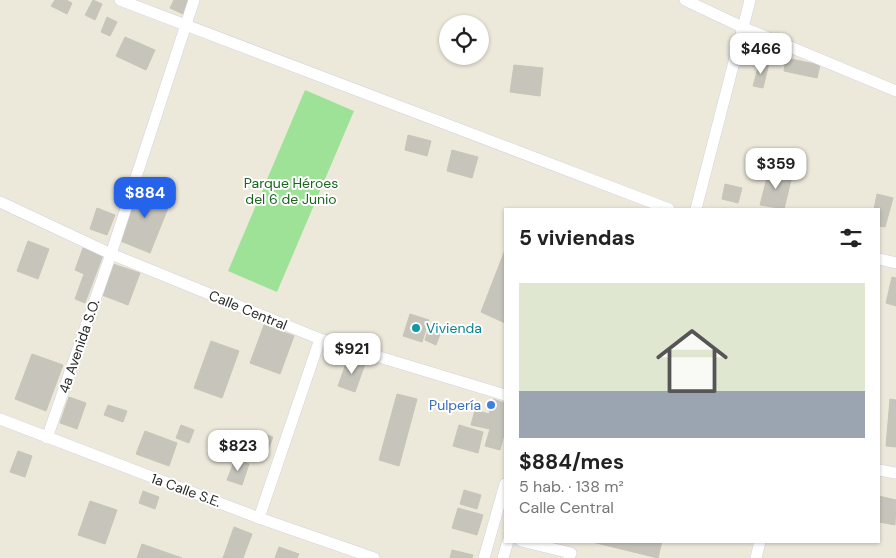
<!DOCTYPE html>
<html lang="es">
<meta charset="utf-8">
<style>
:root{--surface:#fff;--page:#f2f2f2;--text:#222;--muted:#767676;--line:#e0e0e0;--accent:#2563eb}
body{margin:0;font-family:"DM Sans",sans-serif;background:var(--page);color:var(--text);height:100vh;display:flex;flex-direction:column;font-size:19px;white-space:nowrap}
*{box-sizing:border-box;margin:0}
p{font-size:16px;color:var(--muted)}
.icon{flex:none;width:28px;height:28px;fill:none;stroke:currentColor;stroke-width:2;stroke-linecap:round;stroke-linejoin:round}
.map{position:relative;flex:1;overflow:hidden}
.side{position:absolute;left:504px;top:208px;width:376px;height:335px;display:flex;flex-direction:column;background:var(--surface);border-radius:0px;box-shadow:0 1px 4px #0004}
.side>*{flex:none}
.tools{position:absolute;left:439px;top:15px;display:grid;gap:10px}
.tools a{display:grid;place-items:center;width:50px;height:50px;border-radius:50%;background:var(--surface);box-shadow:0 1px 4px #0004;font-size:25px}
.price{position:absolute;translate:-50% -42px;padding:0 11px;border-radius:10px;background:#fff;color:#222;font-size:16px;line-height:32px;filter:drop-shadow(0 1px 2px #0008)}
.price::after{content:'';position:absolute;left:50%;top:30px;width:15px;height:11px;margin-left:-8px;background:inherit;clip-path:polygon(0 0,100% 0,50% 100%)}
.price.active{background:var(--accent);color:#fff}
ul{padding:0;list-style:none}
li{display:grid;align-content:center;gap:10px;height:265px;padding:0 15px}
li+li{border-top:1px solid var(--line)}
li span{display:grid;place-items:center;height:155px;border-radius:0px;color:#555}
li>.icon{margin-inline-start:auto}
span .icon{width:90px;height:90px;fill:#fffc;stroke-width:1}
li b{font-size:21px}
h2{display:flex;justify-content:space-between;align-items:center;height:60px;padding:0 15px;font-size:21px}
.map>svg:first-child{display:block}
.green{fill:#9ee298}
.building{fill:#c7c5bb;stroke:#c7c5b5}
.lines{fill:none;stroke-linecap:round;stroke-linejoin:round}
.minor-casing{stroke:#d2d1e2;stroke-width:12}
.minor{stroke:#fff;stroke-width:11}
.culture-dot{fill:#0f9aa8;stroke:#fff;stroke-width:2}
.shop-dot{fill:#3f7fe0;stroke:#fff;stroke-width:2}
.labels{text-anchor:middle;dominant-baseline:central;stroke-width:4;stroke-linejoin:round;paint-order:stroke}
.park-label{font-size:14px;fill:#1b651f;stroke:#fff}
.street-label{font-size:14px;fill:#2a2a2a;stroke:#fff}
.culture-label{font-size:14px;fill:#0d838f;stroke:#fff;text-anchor:start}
.shop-label{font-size:14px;fill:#366cbe;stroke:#fff;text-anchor:end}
</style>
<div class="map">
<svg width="896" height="558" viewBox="0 0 896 558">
<rect width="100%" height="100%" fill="#ece9db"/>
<!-- green -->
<polygon class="green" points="305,90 354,111 277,292 228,271"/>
<!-- building -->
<g class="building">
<polygon points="55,0 66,0 72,3 67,14 51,6"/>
<polygon points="93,0 102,4 95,20 85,15"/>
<polygon points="174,0 190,0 183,14 170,8"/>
<polygon points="107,17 117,22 110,36 101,32"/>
<polygon points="125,37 155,50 146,70 116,56"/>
<polygon points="786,58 820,65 817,78 784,71"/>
<polygon points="760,61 769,63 763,88 753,86"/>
<polygon points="514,65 543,68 540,96 510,92"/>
<polygon points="408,135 431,141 427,156 405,150"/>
<polygon points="452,150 478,157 472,178 447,171"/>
<polygon points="769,170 792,176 784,209 760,205"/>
<polygon points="725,184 742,188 738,203 722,199"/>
<polygon points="140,185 172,198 150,253 118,240"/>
<polygon points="877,194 893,198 885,227 879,226 879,209 874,209"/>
<polygon points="97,208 115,215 107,235 90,229"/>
<polygon points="28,241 49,249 38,279 17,271"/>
<polygon points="83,248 103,255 85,303 75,299 84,274 75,270"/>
<polygon points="505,250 505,323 481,312"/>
<polygon points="113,264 140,273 128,305 102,295"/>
<polygon points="892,277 896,278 896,306 886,303"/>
<polygon points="410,314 429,320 422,342 403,336"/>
<polygon points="264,325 294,336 280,374 250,363"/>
<polygon points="430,325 442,329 436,345 425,340"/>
<polygon points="211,341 239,351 222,398 194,388"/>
<polygon points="32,354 63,365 46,411 15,399"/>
<polygon points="348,358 365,364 355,392 338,386"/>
<polygon points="397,394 417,399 399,466 379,460"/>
<polygon points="69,397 86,403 77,429 60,423"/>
<polygon points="493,399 505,403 505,431 500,450 485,446 490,429 471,425 475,410 489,414"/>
<polygon points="890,399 896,400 896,447 886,446"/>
<polygon points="108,405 127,411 123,422 104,415"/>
<polygon points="181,425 194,430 189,443 176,438"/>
<polygon points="459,425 483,432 478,453 453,446"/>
<polygon points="253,430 273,437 265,457 246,449"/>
<polygon points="145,431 177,443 169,466 136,454"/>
<polygon points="18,451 32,456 25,477 10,472"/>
<polygon points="235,459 249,464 242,485 227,480"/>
<polygon points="464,490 481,495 477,509 460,504"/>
<polygon points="143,491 159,497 155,509 139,503"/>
<polygon points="879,496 896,500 895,525 879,522"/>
<polygon points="90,501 117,510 105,544 78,535"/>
<polygon points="458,508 483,515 477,535 452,528"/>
<polygon points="234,527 252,534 243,558 223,558"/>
<polygon points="588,541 662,541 658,558"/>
<polygon points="142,544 182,558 137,558"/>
<polygon points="279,547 299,554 297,558 275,558"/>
<polygon points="452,550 473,555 472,558 450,558"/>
</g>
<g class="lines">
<!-- minor casing -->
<g class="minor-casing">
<g id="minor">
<polyline points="120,0 669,209"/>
<polyline points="685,0 742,27 896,91"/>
<polyline points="0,202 111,254 320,339 505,395"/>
<polyline points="696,209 750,0"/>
<polyline points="879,259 896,263"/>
<polyline points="0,419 259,518 374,558"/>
<polyline points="47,438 111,254 194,0"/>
<polyline points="879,470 896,473"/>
<polyline points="259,518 320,339"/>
<polyline points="521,541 571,553 569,558"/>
<polyline points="484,558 505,484"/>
<polyline points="503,558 508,541"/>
<polyline points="756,558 760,541"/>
</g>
</g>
<!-- minor -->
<use href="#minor" class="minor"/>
</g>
<!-- markers -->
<circle class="culture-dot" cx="416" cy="328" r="5"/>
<circle class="shop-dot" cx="491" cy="405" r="5"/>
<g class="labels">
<!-- park labels -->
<g class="park-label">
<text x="291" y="183">Parque Héroes<tspan x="291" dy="16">del 6 de Junio</tspan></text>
</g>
<!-- street labels -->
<g class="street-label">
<text transform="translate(248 310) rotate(22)">Calle Central</text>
<text transform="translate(79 346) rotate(-71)">4a Avenida S.O.</text>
<text transform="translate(186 490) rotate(20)">1a Calle S.E.</text>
</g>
<!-- culture labels -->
<g class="culture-label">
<text x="426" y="328">Vivienda</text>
</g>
<!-- shop labels -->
<g class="shop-label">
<text x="481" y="405">Pulpería</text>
</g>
</g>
</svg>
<div class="tools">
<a><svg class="icon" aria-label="locate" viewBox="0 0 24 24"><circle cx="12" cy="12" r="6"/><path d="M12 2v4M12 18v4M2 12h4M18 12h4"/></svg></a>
</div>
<b class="price" style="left:761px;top:75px">$466</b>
<b class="price" style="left:776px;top:190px">$359</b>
<b class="price active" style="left:145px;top:219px">$884</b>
<b class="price" style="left:352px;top:375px">$921</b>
<b class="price" style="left:238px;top:472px">$823</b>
<section class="side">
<h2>5 viviendas<svg class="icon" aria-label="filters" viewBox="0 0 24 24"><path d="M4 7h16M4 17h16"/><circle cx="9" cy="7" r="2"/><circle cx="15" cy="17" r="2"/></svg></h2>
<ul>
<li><span style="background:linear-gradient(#dfe7d0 70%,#9aa5b1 0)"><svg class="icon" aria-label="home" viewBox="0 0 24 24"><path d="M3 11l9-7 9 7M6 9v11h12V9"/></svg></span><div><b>$884/mes</b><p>5 hab. · 138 m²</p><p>Calle Central</p></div></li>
</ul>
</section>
</div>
